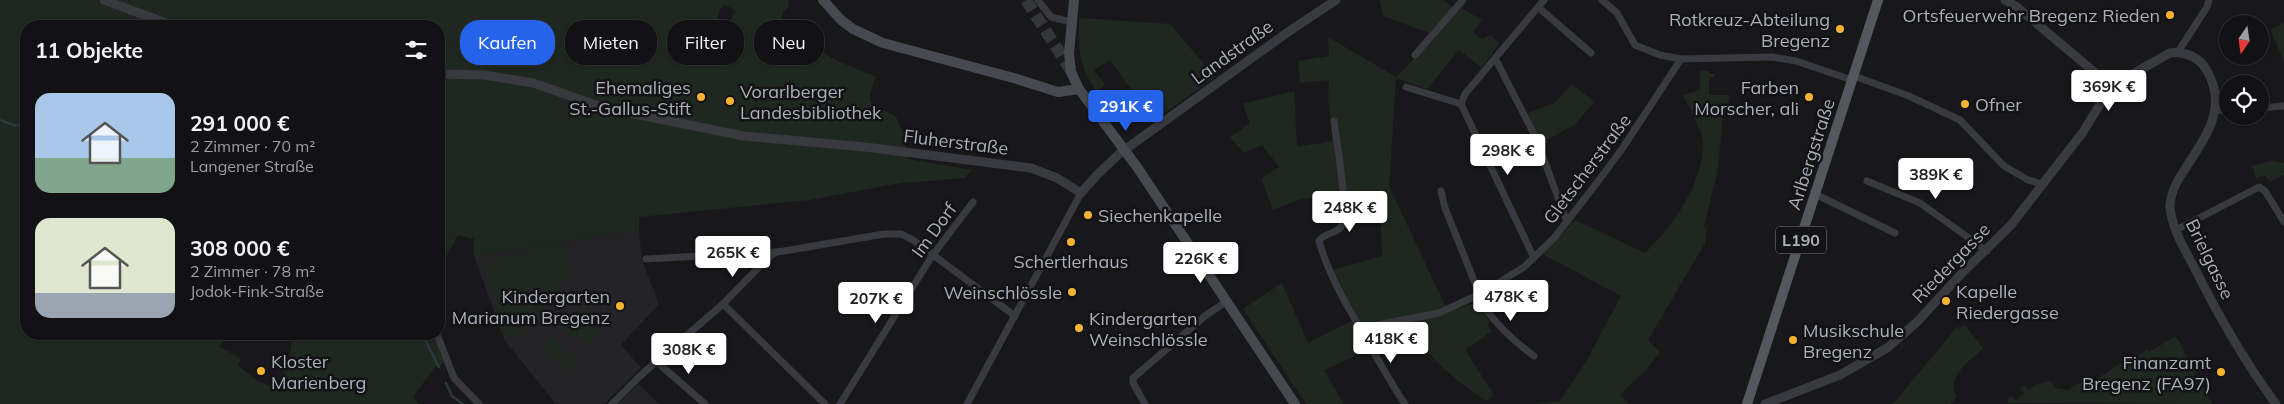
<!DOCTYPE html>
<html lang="de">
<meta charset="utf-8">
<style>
:root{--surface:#121214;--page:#1b1b1d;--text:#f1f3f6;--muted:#9c9ea0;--line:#313234;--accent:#2563eb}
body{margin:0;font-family:Mulish,sans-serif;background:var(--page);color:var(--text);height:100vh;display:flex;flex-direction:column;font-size:19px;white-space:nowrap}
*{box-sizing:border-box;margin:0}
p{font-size:16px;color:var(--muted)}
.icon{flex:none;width:28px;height:28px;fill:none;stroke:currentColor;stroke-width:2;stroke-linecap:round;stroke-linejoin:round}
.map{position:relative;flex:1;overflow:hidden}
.drawer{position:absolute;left:20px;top:20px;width:425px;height:320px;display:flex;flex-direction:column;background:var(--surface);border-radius:20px;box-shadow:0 1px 4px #0004,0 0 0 1px var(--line)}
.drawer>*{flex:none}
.hud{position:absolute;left:460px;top:20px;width:475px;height:45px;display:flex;gap:10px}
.needle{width:32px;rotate:193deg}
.controls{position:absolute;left:2219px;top:15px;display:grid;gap:10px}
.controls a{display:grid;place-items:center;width:50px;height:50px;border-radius:50%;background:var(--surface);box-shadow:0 1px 4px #0004,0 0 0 1px var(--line);font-size:25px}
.price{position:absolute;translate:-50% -42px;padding:0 11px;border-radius:5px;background:#fff;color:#222;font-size:16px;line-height:32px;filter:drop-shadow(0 1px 2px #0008)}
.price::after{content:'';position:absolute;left:50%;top:30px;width:15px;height:11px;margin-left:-8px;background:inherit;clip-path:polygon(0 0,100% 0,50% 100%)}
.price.on{background:var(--accent);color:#fff}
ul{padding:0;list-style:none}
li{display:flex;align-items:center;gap:15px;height:125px;padding:0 15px}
li span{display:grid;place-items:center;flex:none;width:140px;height:100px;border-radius:15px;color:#555}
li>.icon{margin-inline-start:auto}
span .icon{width:60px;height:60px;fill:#fffc;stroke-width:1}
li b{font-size:21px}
h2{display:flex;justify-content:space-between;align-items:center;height:60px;padding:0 15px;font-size:21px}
.pill{padding:0 18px;border-radius:20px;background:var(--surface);box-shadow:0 1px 4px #0004,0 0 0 1px var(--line);font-size:18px;line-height:45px}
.pill.on{background:var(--accent);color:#fff}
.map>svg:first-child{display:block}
.built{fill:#242427}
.green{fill:#1f2820;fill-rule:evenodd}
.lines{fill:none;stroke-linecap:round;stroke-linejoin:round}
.stream{stroke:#2d373f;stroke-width:2.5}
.motorway-tunnel{stroke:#35363a;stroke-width:12;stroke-dasharray:12 6;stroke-linecap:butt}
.minor{stroke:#393a3f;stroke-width:7}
.tertiary{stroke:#393a3f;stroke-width:9}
.secondary{stroke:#46494f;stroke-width:10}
.primary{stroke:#54575e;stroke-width:10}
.poi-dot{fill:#f8b332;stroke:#131315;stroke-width:2}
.labels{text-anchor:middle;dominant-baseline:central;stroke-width:5;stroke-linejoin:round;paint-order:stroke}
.shield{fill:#131315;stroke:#7d8088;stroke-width:1}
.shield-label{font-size:16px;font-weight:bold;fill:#aaafba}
.poi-label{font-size:18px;fill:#aaafba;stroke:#131315;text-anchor:end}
.street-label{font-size:18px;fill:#aaafba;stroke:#131315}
</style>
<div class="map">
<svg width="2284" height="404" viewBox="0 0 2284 404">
<rect width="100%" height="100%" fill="#18181a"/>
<!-- built -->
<g class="built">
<polygon points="639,230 642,260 659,304 621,345 641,368 604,404 556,404 505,341 474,256"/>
<polygon points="638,384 659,404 618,404"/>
</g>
<!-- green -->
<g class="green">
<path d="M0 0H788L789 7 784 11 779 24 808 38 821 52 840 62 876 77 870 93V102L896 117 902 130 908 159 972 170 965 178 901 183 809 200 639 217V230L474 256V239L458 235 446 257 439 252V26H26V334H226L219 347 241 358 238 366 257 380 283 393 290 381 277 364 290 358 291 344 297 334H435L446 362 434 368 413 397 420 404H0ZM723 4 735 10 728 28 730 37 713 52 711 57 697 42 715 22Z"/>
<path d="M1380 0H1443L1459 12 1461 8 1482 20 1473 33 1482 39 1490 35 1499 43 1482 68 1459 50 1427 89 1396 78 1389 186 1448 312 1477 302 1490 322 1487 325 1492 331 1465 350 1494 395 1487 401C1452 378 1430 360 1408 324L1374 330 1368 336 1373 348 1324 370 1344 404H1306L1243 309 1282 283 1308 343 1356 319 1333 270 1382 256 1380 191 1301 199 1273 210 1261 179 1279 167 1262 145 1244 153 1230 137 1250 123 1243 104 1294 91 1297 147 1333 141 1328 97 1329 80 1300 83 1298 61 1329 56 1328 37 1396 77 1437 36 1383 16Z"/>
<path d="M1079 18 1170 24 1215 77 1163 114 1155 105 1147 111 1110 60 1094 70 1105 85 1097 92C1079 66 1078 49 1079 18Z"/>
<polygon points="2284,23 2284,63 2271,30"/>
<path d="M1700 71H1709V74H1715V77H1709V95H1729L1728 104 1724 107 1717 173 1704 227 1707 228 1705 243 1648 340 1660 352 1646 370 1620 395 1629 404H1537L1560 401 1586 362 1621 296 1543 254 1575 220 1645 253C1674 225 1703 184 1703 142 1703 131 1688 106 1683 95L1700 90Z"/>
<polygon points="1572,84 1594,102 1574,125 1541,143 1528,113 1554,103"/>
<polygon points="2272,161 2284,163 2284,175 2270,182 2264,175 2256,178 2252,166"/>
<polygon points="564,243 573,280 493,298 484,261"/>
<polygon points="557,285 561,287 561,289 543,310 538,310 538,296 547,288"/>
<polygon points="534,295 538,314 501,322 497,304"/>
<polygon points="582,306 593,318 599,332 586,345 576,336 572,340 561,329"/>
<polygon points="526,319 529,322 511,341 507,342 501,325"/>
<path d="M1964 324 1983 348C1969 362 1945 376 1957 397L1951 404H1893L1958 326 1957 332Z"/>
<polygon points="2176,336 2212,404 2007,403 2009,397 2012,396 2016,400 2024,393 2020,389 2024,385 2029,390 2037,384 2050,381 2055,388 2068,390 2086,379 2089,384 2135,354 2137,357 2147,350 2149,352"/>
<polygon points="551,337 577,362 567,373 543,351 539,356 535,352"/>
</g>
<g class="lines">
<!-- stream -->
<g class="stream">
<polyline points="0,120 13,125 26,126"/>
<polyline points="422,334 439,367"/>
<polyline points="446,383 452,396 463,404"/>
</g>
<!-- motorway-tunnel -->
<polyline class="motorway-tunnel" points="1026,0 1074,75"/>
<!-- minor -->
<g class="minor">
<polyline points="1038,0 1051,17 1071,22"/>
<polyline points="1602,0 1617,13 1635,45 1660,55 1681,59 1772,57 1796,61 1852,80"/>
<polyline points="1538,7 1591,53"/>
<polyline points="2178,52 2207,7 2209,0"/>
<polyline points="1415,55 1463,0"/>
<polyline points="1496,60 1536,138 1567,222"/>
<polyline points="1854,76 1909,96 1960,120 2004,166 2028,180 2042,184"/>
<polyline points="1406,87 1461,104"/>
<polyline points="1461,104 1534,258"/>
<polyline points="1461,104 1465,94 1544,0"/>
<polyline points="2260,108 2284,106"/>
<polyline points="2216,110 2228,111"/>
<path d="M1334 121C1336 140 1350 214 1341 227 1336 234 1325 232 1319 241 1328 273 1345 303 1362 331 1376 356 1389 381 1405 404"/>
<polyline points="1867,181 1920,203 1987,251"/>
<path d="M1441 191 1445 208 1485 308C1499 328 1515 342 1534 356"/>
<polyline points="1815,194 1895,233"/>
<polyline points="2176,230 2259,187 2265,191 2284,222"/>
<polyline points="646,259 775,252"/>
<polyline points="723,304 825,404"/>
<polyline points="1362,333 1372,326 1439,313 1480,294 1524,267 1554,238 1593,188 1622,149 1681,59"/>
<polyline points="437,334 454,378 479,404"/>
<polyline points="658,363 705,404"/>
<polyline points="612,404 641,375 723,304 768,258 776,252 784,251 884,234 901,234 913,240 1015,316"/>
<polyline points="840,404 932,256 973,202"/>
<polyline points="967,404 1081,193"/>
<polyline points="1145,404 1133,383 1133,378 1205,316 1227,301"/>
</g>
<!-- tertiary -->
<g class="tertiary">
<polyline points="104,0 174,26"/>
<polyline points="2005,0 2017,7 2111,86"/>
<polyline points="439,74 484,75 533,83 605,108 744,136 865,147 1031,168 1057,178 1081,193 1097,175 1119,154 1288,32 1336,0"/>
<path d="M1765 404 1840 375 1887 348 1917 322 1962 273 2011 225 2083 132 2111 86 2170 53C2184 51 2199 57 2206 69 2229 107 2206 136 2185 169 2178 179 2170 194 2170 207 2172 229 2184 248 2194 267 2218 315 2244 361 2276 404"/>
</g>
<!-- secondary -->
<g class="secondary">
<polyline points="823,0 841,20 853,29 883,43 1017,79 1058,92 1079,89"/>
<polyline points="1074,0 1069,53 1071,72 1079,89 1137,167 1295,404"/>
</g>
<!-- primary -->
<polyline class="primary" points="1747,404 1878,0"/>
</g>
<!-- markers -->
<g class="poi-dot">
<circle cx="2170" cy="15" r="5"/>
<circle cx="1840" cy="29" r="5"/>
<circle cx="701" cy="97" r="5"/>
<circle cx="1809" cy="97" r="5"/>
<circle cx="730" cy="101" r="5"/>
<circle cx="1965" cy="104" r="5"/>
<circle cx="1088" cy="215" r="5"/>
<circle cx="1071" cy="242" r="5"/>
<circle cx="1072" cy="292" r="5"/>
<circle cx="1946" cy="301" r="5"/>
<circle cx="620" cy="306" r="5"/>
<circle cx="1079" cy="328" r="5"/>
<circle cx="1793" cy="340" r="5"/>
<circle cx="261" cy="371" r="5"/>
<circle cx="2221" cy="372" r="5"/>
</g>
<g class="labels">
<!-- shield labels -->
<rect class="shield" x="1776" y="226.5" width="50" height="27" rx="4"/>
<g class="shield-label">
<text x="1801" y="240">L190</text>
</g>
<!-- poi labels -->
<g class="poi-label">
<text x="2160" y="15">Ortsfeuerwehr Bregenz Rieden</text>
<text x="1830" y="19">Rotkreuz-Abteilung<tspan x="1830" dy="21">Bregenz</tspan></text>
<text x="691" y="87">Ehemaliges<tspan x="691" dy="21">St.-Gallus-Stift</tspan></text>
<text x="1799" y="87">Farben<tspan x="1799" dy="21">Morscher, ali</tspan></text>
<text x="740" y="91" text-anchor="start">Vorarlberger<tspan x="740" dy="21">Landesbibliothek</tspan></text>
<text x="1975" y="104" text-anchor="start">Ofner</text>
<text x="1098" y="215" text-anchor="start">Siechenkapelle</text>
<text x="1071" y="261" text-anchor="middle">Schertlerhaus</text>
<text x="1956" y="291" text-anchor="start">Kapelle<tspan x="1956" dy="21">Riedergasse</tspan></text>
<text x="1062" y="292">Weinschlössle</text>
<text x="610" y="296">Kindergarten<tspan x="610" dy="21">Marianum Bregenz</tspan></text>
<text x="1089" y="318" text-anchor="start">Kindergarten<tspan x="1089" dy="21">Weinschlössle</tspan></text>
<text x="1803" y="330" text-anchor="start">Musikschule<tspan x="1803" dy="21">Bregenz</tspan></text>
<text x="271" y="361" text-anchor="start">Kloster<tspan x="271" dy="21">Marienberg</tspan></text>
<text x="2211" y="362">Finanzamt<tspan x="2211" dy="21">Bregenz (FA97)</tspan></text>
</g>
<!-- street labels -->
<g class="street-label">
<text transform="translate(1232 52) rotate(-36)">Landstraße</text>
<text transform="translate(956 142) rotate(7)">Fluherstraße</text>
<text transform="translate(1811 154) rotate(-72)">Arlbergstraße</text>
<text transform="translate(1587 169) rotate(-53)">Gletscherstraße</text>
<text transform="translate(934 230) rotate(-54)">Im Dorf</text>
<text transform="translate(2210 259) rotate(64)">Brielgasse</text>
<text transform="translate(1951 263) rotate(-46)">Riedergasse</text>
</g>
</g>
</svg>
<div class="controls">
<a><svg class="needle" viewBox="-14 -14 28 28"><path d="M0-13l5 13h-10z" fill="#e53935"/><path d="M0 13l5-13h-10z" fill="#9c9ea0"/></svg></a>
<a><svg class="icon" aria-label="locate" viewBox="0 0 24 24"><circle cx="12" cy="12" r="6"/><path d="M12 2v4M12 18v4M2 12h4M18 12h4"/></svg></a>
</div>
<b class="price" style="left:2109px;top:112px">369K €</b>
<b class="price on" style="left:1126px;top:132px">291K €</b>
<b class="price" style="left:1508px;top:176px">298K €</b>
<b class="price" style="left:1936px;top:200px">389K €</b>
<b class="price" style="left:1350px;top:233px">248K €</b>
<b class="price" style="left:733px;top:278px">265K €</b>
<b class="price" style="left:1201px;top:284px">226K €</b>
<b class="price" style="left:1511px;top:322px">478K €</b>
<b class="price" style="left:876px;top:324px">207K €</b>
<b class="price" style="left:1391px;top:364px">418K €</b>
<b class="price" style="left:689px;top:375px">308K €</b>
<div class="hud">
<a class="pill on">Kaufen</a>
<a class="pill">Mieten</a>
<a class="pill">Filter</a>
<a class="pill">Neu</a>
</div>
<section class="drawer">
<h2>11 Objekte<svg class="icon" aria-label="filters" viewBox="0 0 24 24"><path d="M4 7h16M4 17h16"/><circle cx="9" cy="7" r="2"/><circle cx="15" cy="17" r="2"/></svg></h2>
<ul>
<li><span style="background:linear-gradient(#a9c7e8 65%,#7fa58c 0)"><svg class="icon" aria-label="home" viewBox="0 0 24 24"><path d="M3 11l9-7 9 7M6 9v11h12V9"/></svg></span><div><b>291 000 €</b><p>2 Zimmer · 70 m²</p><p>Langener Straße</p></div></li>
<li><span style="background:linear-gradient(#dfe7d0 75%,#9aa5b1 0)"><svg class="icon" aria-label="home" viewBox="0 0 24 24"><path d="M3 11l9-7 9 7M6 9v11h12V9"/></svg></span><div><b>308 000 €</b><p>2 Zimmer · 78 m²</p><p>Jodok-Fink-Straße</p></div></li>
</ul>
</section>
</div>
